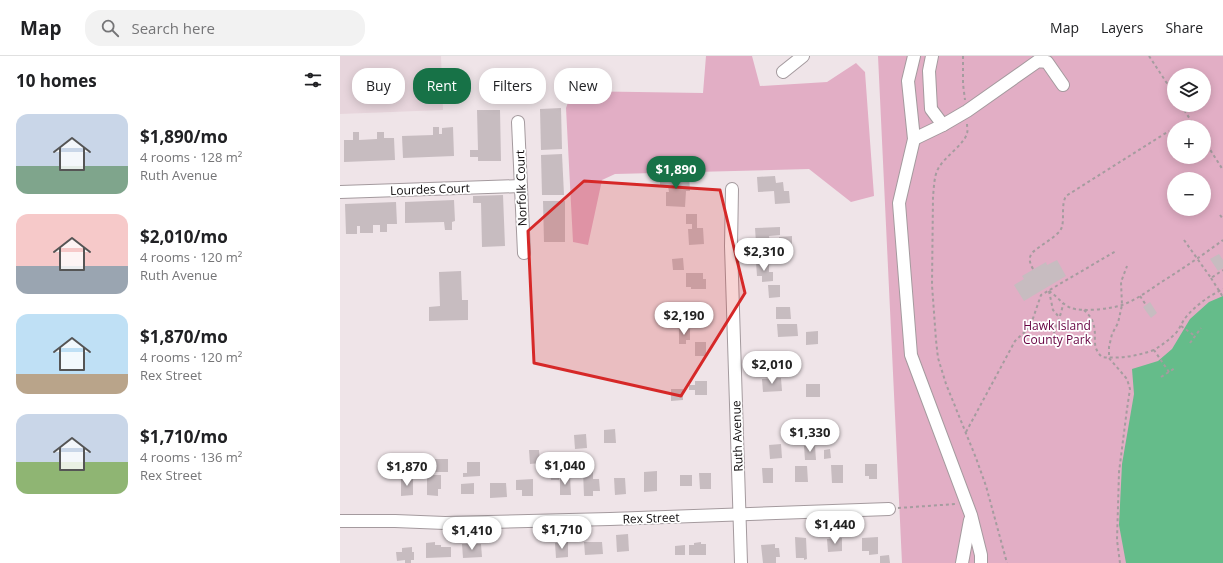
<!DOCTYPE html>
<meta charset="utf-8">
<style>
:root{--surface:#fff;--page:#f2f2f2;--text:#202124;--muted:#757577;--line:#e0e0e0;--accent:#177247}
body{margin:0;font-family:"Open Sans",sans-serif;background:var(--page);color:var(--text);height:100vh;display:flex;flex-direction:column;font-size:15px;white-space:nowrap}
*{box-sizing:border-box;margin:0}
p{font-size:13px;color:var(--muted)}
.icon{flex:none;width:22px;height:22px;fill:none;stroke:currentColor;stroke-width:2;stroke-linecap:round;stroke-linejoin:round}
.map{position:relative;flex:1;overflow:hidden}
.side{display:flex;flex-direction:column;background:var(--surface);width:340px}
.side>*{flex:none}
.banner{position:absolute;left:12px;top:12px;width:380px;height:36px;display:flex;gap:8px}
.tools{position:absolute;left:827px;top:12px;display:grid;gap:8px}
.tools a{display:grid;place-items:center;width:44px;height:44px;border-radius:50%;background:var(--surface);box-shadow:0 2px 10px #0003;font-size:20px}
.price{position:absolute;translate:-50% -34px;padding:0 9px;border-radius:14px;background:#fff;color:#222;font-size:13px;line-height:26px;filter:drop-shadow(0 1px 2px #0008)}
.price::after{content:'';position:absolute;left:50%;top:24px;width:12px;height:9px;margin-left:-6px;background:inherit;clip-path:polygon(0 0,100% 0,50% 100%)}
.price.on{background:var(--accent);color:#fff}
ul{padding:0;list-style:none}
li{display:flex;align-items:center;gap:12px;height:100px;padding:0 16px}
li span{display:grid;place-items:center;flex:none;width:112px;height:80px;border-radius:12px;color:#555}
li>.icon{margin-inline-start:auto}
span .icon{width:48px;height:48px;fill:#fffc;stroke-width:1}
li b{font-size:17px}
h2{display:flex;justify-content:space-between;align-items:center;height:48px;padding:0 16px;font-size:17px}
.tag{padding:0 14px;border-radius:16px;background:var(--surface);box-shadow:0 2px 10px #0003;font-size:14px;line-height:36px}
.tag.on{background:var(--accent);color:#fff}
header{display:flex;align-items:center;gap:24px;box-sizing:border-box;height:56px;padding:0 20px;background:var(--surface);border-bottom:1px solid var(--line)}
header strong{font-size:19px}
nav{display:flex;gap:22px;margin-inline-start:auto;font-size:14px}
.search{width:280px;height:36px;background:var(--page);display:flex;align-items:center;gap:10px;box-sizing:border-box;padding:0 14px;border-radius:16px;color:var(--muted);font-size:15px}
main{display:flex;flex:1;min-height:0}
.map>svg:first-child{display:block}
.built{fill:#e7d5dc}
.green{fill:#e2aec5;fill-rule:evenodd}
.water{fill:#65bc8a}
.building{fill:#c7bcc0}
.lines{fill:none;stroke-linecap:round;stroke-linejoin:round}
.minor-casing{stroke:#a49a9e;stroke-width:14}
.path{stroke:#a59c9f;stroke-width:2;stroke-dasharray:3 3;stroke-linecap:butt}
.minor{stroke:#fff;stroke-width:12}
.marked{fill:#d62828;fill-opacity:0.2;stroke:#d62828;stroke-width:3;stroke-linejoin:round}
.labels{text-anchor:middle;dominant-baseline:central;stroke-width:3.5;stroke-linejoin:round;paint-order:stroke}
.street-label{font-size:12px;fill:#0e0b0c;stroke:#fff}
.park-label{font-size:12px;fill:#660040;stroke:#fff}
</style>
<header>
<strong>Map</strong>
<div class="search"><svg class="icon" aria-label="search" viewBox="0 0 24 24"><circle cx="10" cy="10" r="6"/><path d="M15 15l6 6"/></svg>Search here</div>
<nav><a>Map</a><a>Layers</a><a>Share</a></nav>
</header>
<main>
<section class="side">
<h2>10 homes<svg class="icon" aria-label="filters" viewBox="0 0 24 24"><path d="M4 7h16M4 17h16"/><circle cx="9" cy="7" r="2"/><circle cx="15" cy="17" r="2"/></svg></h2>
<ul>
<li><span style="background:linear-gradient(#c9d6e8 65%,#7fa58c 0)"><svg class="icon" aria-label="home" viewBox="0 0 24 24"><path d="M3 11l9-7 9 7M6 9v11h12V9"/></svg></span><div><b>$1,890/mo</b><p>4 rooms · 128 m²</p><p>Ruth Avenue</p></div></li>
<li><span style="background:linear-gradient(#f6c9c9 65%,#9aa5b1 0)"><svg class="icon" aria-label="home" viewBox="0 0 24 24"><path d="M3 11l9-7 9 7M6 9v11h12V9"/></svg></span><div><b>$2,010/mo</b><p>4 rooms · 120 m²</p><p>Ruth Avenue</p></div></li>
<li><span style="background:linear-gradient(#bfe0f5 75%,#b9a48a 0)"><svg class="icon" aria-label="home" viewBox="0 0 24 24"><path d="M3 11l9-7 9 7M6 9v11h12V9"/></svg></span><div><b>$1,870/mo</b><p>4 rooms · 120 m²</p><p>Rex Street</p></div></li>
<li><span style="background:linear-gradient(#c9d6e8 60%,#8fb573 0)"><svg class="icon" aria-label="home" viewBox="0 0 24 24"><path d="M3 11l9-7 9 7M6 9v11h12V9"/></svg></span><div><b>$1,710/mo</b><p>4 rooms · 136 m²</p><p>Rex Street</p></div></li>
</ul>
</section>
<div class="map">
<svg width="883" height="507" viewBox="0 0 883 507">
<rect width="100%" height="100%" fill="#efe4e8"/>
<!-- built -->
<polygon class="built" points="0,0 101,0 103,54 0,58"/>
<!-- green -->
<g class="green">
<polygon points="366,0 412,0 420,30 487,26 516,7 525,16 534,140 511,146 469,113 275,118 262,124 248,189 233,186 226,52 232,35 363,37"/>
<path d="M538 0H883V507H562ZM834 19H864V49H834ZM834 71H864V101H834ZM834 123H864V153H834Z"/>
</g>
<!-- water -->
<polygon class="water" points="883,240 883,507 786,507 779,469 782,408 794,338 792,313 818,305 832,293 850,263 869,246"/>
<!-- building -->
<g class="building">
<polygon points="221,52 222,93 201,94 200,53"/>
<polygon points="137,54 160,54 161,105 138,105 138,101 130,101 130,94 138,94"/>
<polygon points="93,71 99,71 99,78 102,78 102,72 113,71 114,100 63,102 62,80 93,79"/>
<polygon points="13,76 19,76 19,84 37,83 37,76 44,76 44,82 54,82 55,104 4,106 4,84 13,84"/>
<polygon points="222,98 224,139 202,139 201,99"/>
<polygon points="349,120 350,135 346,135 345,151 326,150 326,136 329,136 328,130 320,130 320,121"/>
<polygon points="435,120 436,127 443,126 444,135 449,135 450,147 435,148 434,135 418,136 417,121"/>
<polygon points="163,139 165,190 142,191 141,147 133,147 133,140"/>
<polygon points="114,144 115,165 112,166 112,174 105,174 104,166 65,167 65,146"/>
<polygon points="203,145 225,145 225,186 204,186"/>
<polygon points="56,146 57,168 47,168 47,176 40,176 40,169 33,169 33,177 20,177 20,170 17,170 17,178 6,178 5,148"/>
<polygon points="346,158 357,158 357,172 363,172 364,188 349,189 348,173 352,173 352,168 346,168"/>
<polygon points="440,171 440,179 429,180 430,187 416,187 415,172"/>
<polygon points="452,180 452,191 440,192 439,181"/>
<polygon points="879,198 883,204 883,212 878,215 870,203"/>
<polygon points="343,202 344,214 333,214 332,203"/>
<polygon points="717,204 726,220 684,245 674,229 684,223 682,220 706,206 707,209"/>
<polygon points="416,206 429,206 429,216 433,216 433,225 422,226 422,220 417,220"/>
<polygon points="121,215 122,244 128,244 128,264 89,265 89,251 100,250 99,216"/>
<polygon points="346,217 363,217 363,223 366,223 366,233 351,233 351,231 346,231"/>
<polygon points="428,229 440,229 440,241 429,242"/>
<polygon points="340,246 341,257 328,257 328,247"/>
<polygon points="810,246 817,257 811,262 803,251"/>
<polygon points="436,251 450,251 451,263 436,263"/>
<polygon points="437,268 457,268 458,280 438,281"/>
<polygon points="339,273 350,273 350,284 346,284 346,288 339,288"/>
<polygon points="478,275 478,288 466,289 466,276"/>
<rect x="355" y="286" width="11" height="14"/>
<polygon points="418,297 433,297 434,317 419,317"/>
<polygon points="441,322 442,335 423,336 422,323"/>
<polygon points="355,325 367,325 367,339 355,339 355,334 349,334 349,329 355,329"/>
<rect x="466" y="328" width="14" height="13"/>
<polygon points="331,333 343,333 343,344 331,345"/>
<polygon points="275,373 276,387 264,387 264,374"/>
<polygon points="246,378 247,392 235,393 234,379"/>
<polygon points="441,388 442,402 430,403 429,389"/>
<polygon points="464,390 475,390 476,404 465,404"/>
<polygon points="490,393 491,402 484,403 484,394"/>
<polygon points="189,394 199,394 200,407 190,408"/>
<rect x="92" y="403" width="16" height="13"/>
<polygon points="127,406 140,406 140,420 123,421 123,417 127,417"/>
<polygon points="53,407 59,407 60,421 54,422"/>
<polygon points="525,408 537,408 537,423 529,423 529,420 525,420"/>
<polygon points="491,409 503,409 503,427 492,427"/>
<polygon points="455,410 467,410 468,426 455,426"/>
<polygon points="422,412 433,412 433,427 423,427"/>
<polygon points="219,413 219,424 211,424 210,414"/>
<polygon points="243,415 253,415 253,423 259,423 260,435 253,435 253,440 244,440"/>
<polygon points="317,415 317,435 304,436 304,416"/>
<polygon points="359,417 371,417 371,433 360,433"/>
<polygon points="87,419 101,419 101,433 98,433 98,440 87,439"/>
<rect x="340" y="419" width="12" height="11"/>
<polygon points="220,421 230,421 231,439 220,439"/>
<polygon points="61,422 73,422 73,439 61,440"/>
<polygon points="274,422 285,422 286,438 275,439"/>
<polygon points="193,423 193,440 182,440 182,434 176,434 176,424"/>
<polygon points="134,427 134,438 121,438 121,428"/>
<polygon points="150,427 166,427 167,441 150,442"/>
<polygon points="288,478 289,495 277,496 276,479"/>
<polygon points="455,481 466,482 467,503 464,504 464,502 456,502"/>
<polygon points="538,481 538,498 529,499 529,495 522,495 522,482"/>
<polygon points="502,482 502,495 488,496 487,483"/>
<polygon points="95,486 95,489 101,489 101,491 111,491 111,501 86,502 86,487"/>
<polygon points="228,486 228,501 216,502 215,487"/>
<polygon points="244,486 262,486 263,498 245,499"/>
<polygon points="361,486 361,488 366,488 366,499 349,499 349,489 354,489 354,487"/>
<polygon points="122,488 141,488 142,501 123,502"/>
<polygon points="435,488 435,492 439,492 440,501 436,501 436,507 423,507 421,489"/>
<polygon points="345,489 345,499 335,499 335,490"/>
<polygon points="72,491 72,496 74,496 74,504 71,504 71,507 65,507 65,504 57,505 56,496 62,496 62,492"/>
<polygon points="549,499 550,507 540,507 540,500"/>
</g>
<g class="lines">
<!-- minor casing -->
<g class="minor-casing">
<g id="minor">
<polyline points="574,0 568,25 574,83 559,147 571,299 631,459 641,499 641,507"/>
<polyline points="592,0 589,15 591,53 603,69"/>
<polyline points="443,16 463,0"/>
<polyline points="178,66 184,197"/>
<polyline points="574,83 603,69 627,55 698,5 707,6 723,29"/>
<polyline points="392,133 391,190 401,507"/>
<polyline points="0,136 181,130"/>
<polyline points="0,465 55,465 105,467 270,463 549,453"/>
<polyline points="622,507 630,464"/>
</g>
</g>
<!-- path -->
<g class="path">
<polyline points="623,0 623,28 625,44"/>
<polyline points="809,0 834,38"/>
<polyline points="841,49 855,71"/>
<path d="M627 68C627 71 628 75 627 77 625 88 604 101 598 113 594 120 594 132 593 140L592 229 596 284 598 302 606 328 636 402 646 430 667 507"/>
<polyline points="864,84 883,114"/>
<polyline points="880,159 883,163"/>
<polyline points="844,184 871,222 883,214"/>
<path d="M693 213C690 207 688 203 692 197 700 189 712 184 720 175 726 166 720 151 726 140L829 75"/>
<polyline points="871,222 883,241"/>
<path d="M709 235C717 240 723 249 731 252 743 256 770 253 782 249 796 244 808 235 820 227 842 213 863 199 883 184"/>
<polyline points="709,235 713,254 719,261"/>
<polyline points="800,240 806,249"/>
<path d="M744 254C748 258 752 262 753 267 758 280 750 290 762 301 780 303 797 300 814 294"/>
<polyline points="841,270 855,280"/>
<path d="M714 277C717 267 722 257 723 247"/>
<polyline points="850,287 861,272"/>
<path d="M829 316 814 294C822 289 829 284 836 277 840 272 842 266 846 261 856 249 869 240 883 233"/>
<polyline points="821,321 835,312"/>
<polyline points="626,376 675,285 690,271 701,239 776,195"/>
<polyline points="558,452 616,448"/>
<polyline points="780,507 777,484 779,416 787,353 790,333 787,323 769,302 769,291 772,278 778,267 782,249 781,226 787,210"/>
</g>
<!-- minor -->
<use href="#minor" class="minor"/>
</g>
<!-- marked area -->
<path class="marked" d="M244 125 380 134 405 237 341 340 194 307 188 175Z"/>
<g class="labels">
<!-- street labels -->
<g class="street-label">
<text transform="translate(181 132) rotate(-92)">Norfolk Court</text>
<text transform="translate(90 133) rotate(-2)">Lourdes Court</text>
<text transform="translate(397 380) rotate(-92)">Ruth Avenue</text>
<text transform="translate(311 462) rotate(-2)">Rex Street</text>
</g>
<!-- park labels -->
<g class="park-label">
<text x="717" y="269">Hawk Island<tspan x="717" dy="14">County Park</tspan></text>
</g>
</g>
</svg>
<div class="tools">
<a><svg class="icon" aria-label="layers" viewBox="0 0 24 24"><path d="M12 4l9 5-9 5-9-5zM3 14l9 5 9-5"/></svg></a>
<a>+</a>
<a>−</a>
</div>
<b class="price on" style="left:336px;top:134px">$1,890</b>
<b class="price" style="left:424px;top:216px">$2,310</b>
<b class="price" style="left:344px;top:280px">$2,190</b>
<b class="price" style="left:432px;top:329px">$2,010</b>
<b class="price" style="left:470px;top:397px">$1,330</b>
<b class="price" style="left:225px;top:430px">$1,040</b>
<b class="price" style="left:67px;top:431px">$1,870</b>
<b class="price" style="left:495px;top:489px">$1,440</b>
<b class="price" style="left:222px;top:494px">$1,710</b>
<b class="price" style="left:132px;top:495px">$1,410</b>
<div class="banner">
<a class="tag">Buy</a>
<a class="tag on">Rent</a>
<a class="tag">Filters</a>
<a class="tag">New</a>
</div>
</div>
</main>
